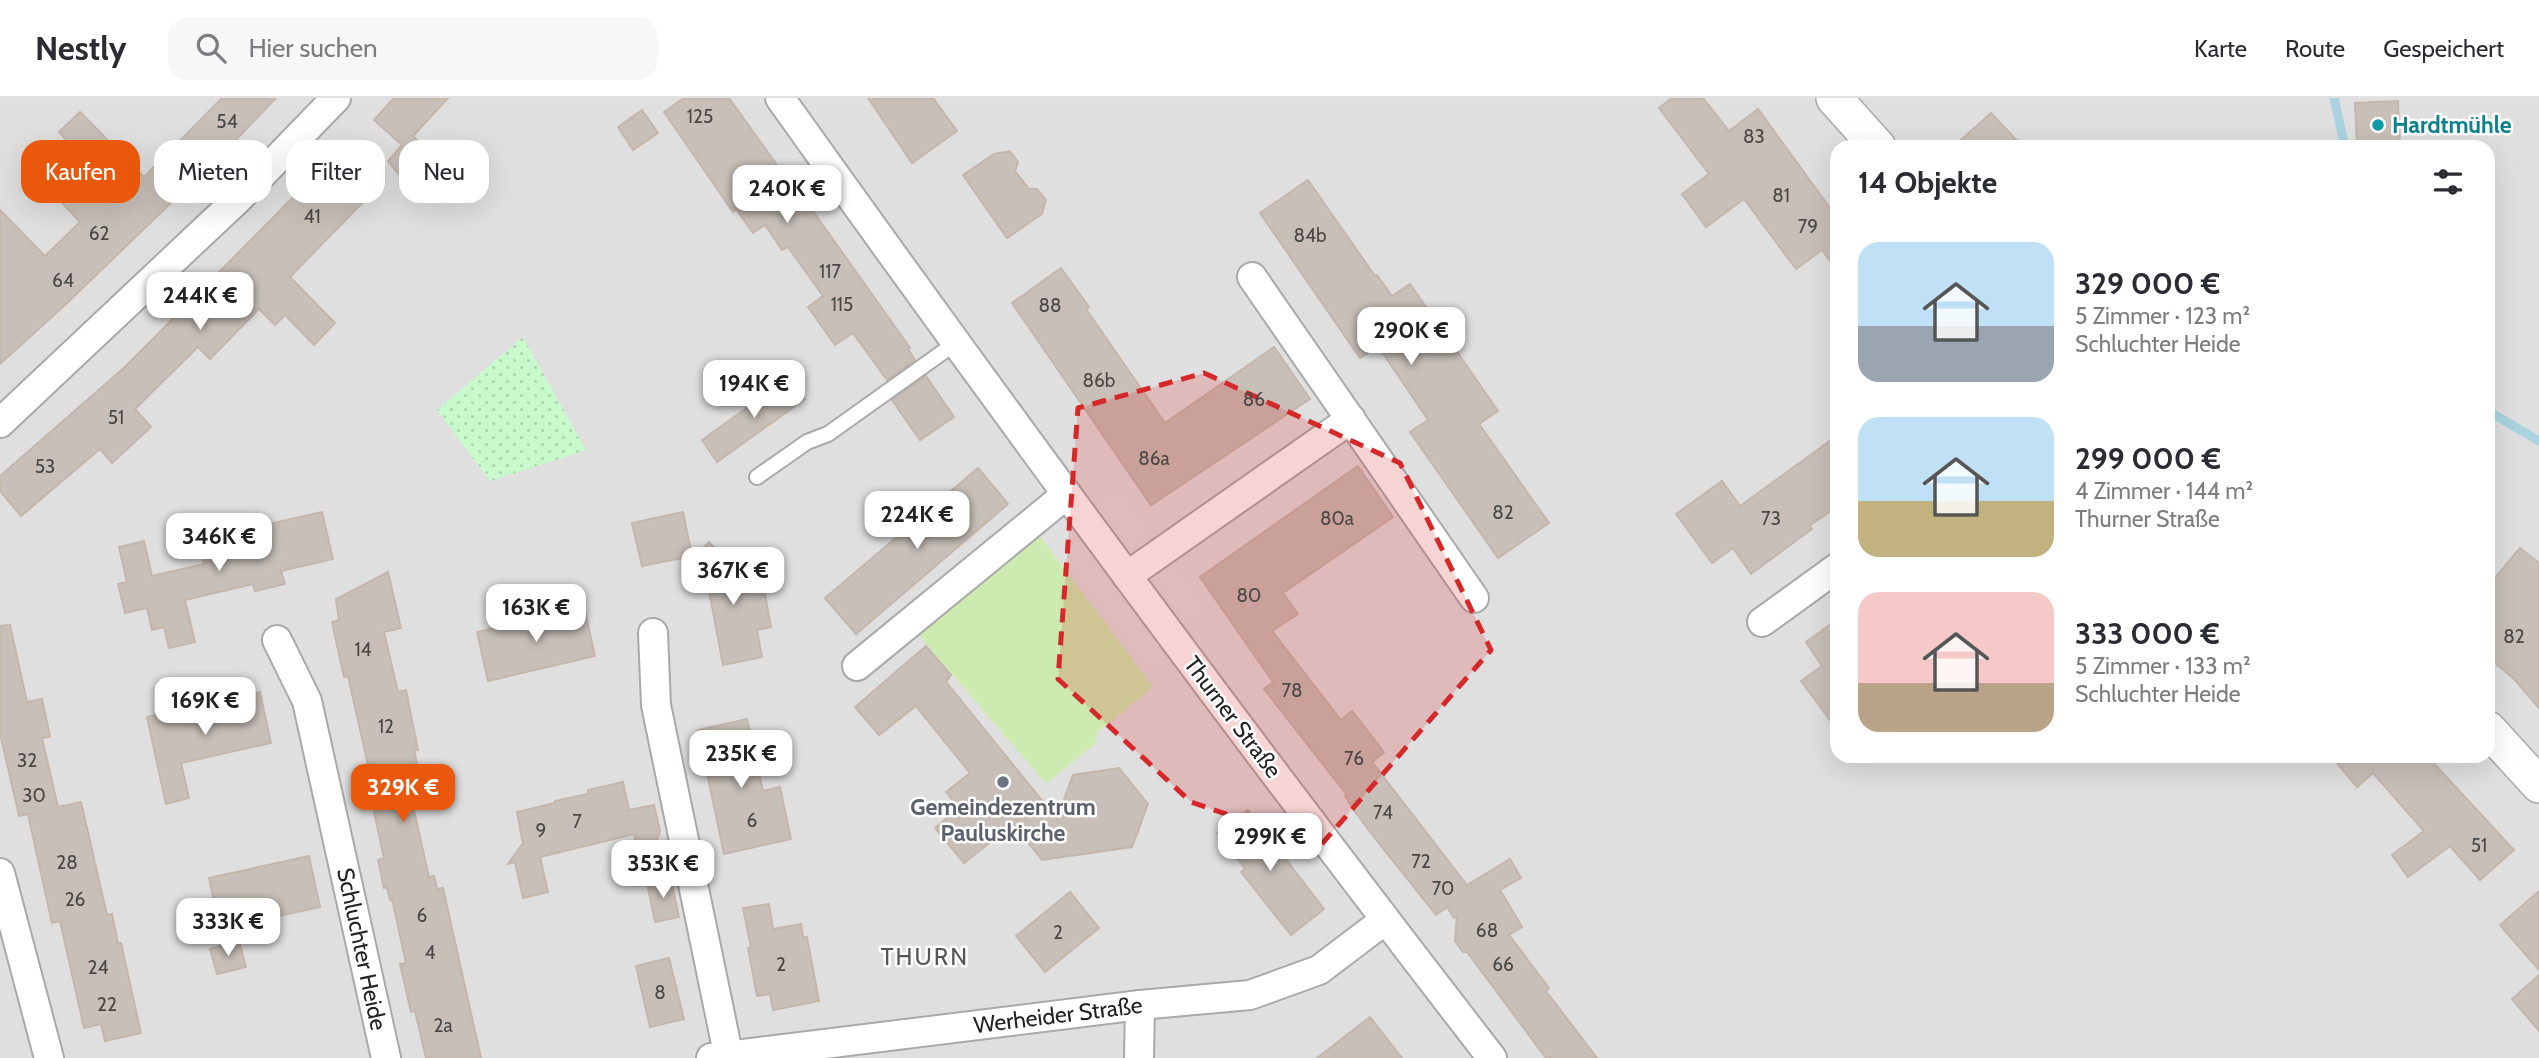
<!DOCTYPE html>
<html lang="de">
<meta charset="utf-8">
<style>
:root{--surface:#fff;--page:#f7f7f7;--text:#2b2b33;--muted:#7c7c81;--line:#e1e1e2;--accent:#ea580c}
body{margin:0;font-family:Cabin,sans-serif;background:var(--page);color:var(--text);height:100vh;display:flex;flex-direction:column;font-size:26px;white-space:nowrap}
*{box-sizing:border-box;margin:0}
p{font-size:23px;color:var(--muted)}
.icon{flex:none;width:38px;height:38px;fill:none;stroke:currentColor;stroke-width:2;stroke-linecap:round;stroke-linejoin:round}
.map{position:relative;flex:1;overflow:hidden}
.side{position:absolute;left:1830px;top:42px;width:665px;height:623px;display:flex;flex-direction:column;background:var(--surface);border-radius:21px;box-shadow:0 7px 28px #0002}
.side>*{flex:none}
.guide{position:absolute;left:21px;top:42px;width:665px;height:63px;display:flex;gap:14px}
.price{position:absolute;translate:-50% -60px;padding:0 16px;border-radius:14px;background:#fff;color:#222;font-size:23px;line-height:46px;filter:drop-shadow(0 2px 4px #0008)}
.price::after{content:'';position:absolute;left:50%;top:42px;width:21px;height:16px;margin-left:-10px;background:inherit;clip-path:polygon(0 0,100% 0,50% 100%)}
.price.current{background:var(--accent);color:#fff}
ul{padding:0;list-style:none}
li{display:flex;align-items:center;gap:21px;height:175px;padding:0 28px}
li span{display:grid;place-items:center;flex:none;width:196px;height:140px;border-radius:21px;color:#555}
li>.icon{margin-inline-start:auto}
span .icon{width:84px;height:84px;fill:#fffc;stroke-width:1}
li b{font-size:30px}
h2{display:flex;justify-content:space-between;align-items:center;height:84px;padding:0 28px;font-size:30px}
.tag{padding:0 24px;border-radius:21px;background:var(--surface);box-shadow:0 7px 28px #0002;font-size:24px;line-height:63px}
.tag.current{background:var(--accent);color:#fff}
header{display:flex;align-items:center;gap:42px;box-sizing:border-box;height:98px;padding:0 35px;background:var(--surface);border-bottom:2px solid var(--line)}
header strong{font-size:33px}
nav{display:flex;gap:38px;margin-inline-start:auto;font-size:24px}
.search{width:490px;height:63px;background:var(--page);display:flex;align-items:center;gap:18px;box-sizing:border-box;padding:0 24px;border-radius:21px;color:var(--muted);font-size:26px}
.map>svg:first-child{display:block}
.residential{fill:#e0dfdf;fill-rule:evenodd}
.grass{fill:#cdebb0}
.park{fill:url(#park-dots)}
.parking{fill:#e2e2e2}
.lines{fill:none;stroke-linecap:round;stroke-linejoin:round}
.stream{stroke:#aad3df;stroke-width:9}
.building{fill:#c7bfb8;stroke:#c4b6ab;stroke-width:2}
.service-casing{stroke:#a9a9a9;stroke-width:18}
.minor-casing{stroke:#a9a9a9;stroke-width:32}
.tertiary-casing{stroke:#a9a9a9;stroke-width:38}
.service{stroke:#fff;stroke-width:14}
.minor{stroke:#fff;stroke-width:28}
.tertiary{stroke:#fff;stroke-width:35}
.marked{fill:#d62828;fill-opacity:0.2;stroke:#d62828;stroke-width:5;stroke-dasharray:14 9;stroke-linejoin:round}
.culture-dot{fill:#0f9aa8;stroke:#fff;stroke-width:2.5}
.worship-dot{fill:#6b7280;stroke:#fff;stroke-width:2.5}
.labels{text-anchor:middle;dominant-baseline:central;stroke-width:5;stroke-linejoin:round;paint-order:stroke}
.number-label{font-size:19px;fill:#4b4948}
.culture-label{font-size:23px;font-weight:bold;fill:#0d838f;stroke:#fff;text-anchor:start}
.street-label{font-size:23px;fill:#222;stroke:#fff}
.worship-label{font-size:23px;font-weight:bold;fill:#5b616d;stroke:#fff}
.neighbourhood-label{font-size:24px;letter-spacing:2px;fill:#555;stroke:#fff}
</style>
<header>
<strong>Nestly</strong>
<div class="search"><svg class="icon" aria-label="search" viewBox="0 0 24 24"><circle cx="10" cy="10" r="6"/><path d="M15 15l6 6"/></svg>Hier suchen</div>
<nav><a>Karte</a><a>Route</a><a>Gespeichert</a></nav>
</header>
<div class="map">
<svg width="2539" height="960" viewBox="0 0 2539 960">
<defs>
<pattern id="park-dots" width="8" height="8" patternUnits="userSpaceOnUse" patternTransform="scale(1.75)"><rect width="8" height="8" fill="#c8facc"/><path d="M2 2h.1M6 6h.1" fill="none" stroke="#acd6af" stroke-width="1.8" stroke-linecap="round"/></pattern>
</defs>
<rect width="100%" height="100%" fill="#f2efe9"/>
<!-- residential -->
<path class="residential" d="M0 0H2539V960H0ZM1838 49H2488V658H1838Z"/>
<!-- grass -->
<polygon class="grass" points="1039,437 1153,589 1098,634 1095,646 1046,686 918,536"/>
<!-- park -->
<polygon class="park" points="523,239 586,352 490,383 437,312"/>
<!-- parking -->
<g class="parking">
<polygon points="1118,393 1149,435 1132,448 1101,406"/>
<polygon points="1083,440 1167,555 1148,569 1063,455"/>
<polygon points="1173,468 1206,514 1189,526 1157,480"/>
</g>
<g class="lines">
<!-- stream -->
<g class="stream">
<polyline points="2334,0 2345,49"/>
<polyline points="2488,313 2539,343"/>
</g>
</g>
<!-- building -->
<g class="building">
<polygon points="222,0 276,0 229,49 65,207 0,266 0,112 45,158 80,124 48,90 81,58 59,34 80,14 144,79"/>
<polygon points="394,0 448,0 413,38 430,55 404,83 388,63 402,47 374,22"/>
<polygon points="684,0 729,0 782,74 784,73 803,99 910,250 908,251 915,262 887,282 853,235 835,247 808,209 823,198 788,149 782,152 765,127 753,135 736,111 733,114 664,14"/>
<polygon points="868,0 933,0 957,33 912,65"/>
<polygon points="1672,0 1703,0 1729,33 1758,11 1838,121 1838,174 1822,152 1796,171 1744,101 1706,129 1682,96 1709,76 1659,10"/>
<polygon points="2398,3 2400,49 2357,49 2355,5"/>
<polygon points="642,12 658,35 633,52 618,29"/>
<polygon points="1991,15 2023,49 1953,49"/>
<polygon points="1010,53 1018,64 1015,73 1029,91 1037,91 1046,102 1042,116 1007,140 963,77 994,56"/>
<polygon points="336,56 374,93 290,179 335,225 314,247 285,217 275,227 259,211 210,261 198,249 135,311 151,329 112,365 100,351 21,418 0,393 0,378 126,268"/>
<polygon points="1308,82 1375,178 1377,177 1392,198 1410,186 1498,313 1479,326 1549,425 1498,460 1410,334 1428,322 1378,248 1360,260 1260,115"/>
<polygon points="1061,170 1089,209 1086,211 1165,325 1274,249 1310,301 1151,407 1012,205"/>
<polygon points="926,278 954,319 920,342 892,302"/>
<polygon points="790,279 805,301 717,364 702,342"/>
<polygon points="1838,337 1838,408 1809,428 1812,431 1751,476 1733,450 1712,465 1676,416 1722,383 1740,408"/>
<polygon points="1358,368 1393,419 1283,495 1298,516 1272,533 1341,622 1352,613 1384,654 1372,664 1467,787 1510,761 1521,780 1500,792 1522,829 1509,837 1549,890 1546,893 1597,960 1546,960 1467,854 1463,854 1455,843 1457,818 1454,820 1447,809 1436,817 1377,743 1353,711 1345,698 1347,697 1264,591 1273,584 1200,479"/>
<polygon points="978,370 1008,406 856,536 825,500"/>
<polygon points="322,414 333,461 281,473 285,486 255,493 253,486 185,502 195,544 169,550 164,529 152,532 147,510 125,515 118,486 127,484 119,449 144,443 152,478 204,466 202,458 272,441 269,426"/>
<polygon points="683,414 692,458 642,468 632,425"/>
<polygon points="709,444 754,493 764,491 771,529 757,532 762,559 723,567 707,482 689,464"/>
<polygon points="2520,450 2539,465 2539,610 2514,581 2488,559 2488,488"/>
<polygon points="388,474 401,530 384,534 398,594 406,592 418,652 414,652 417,666 404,669 429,779 434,778 437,791 443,790 481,960 426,960 415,913 411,914 400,866 406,865 392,801 390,802 387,789 384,790 378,762 384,760 372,705 366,706 360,679 370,676 348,578 344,579 332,524 339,522 336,501"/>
<polygon points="584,509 595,558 488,583 477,534"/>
<polygon points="1838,521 1838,633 1801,583 1822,568 1806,544"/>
<polygon points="10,527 27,604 42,601 50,639 42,640 58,709 81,704 107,817 112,816 118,845 121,845 141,935 105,943 101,926 84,930 60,823 52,825 28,716 19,718 0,635 0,528"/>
<polygon points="926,548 951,577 946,584 1057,721 1073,677 1119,670 1148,706 1132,749 1042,762 1013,726 964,765 935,730 959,710 946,694 970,675 916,608 879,637 855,609"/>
<polygon points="260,594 271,645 181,665 189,700 166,706 147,619"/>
<polygon points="747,621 763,693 780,689 791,741 724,756 698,632"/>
<polygon points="2331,658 2427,658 2514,752 2480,782 2450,748 2408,779 2392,757 2424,733 2373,675 2357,689"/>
<polygon points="623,684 629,712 654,707 660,733 655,748 638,752 634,736 540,759 548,794 523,800 515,764 508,766 523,745 517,714 555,705 555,703 588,696 588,692"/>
<polygon points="1248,712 1324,811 1291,837 1241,774 1245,771 1217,735"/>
<polygon points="309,758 320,809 220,831 209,780"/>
<polygon points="671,781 679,819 655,824 647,785"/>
<polygon points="2539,793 2539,872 2500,827"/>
<polygon points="1070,794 1099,830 1045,874 1016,838"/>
<polygon points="769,806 773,831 801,826 803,839 807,839 819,903 773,912 770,896 757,898 748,850 751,849 743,810"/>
<polygon points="239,843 246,869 217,876 210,851"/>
<polygon points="669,860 684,921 650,929 636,868"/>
<polygon points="2539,877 2539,933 2512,901"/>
<polygon points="1370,919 1402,960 1317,960"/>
</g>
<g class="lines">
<!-- service casing -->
<g class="service-casing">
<polyline id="service" points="757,379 807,344 828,336 957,244"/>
</g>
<!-- minor casing -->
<g class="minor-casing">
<g id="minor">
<path d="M780 0C1011 324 1248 645 1492 960"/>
<polyline points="1252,179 1474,500"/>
<polyline points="0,325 239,100 336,0"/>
<polyline points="1127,478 1351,321"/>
<polyline points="1762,524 1838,469"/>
<polyline points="653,535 656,607 729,960"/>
<polyline points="277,542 307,603 386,960"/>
<polyline points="857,568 1067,396"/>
<polyline points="0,775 49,960"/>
<polyline points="711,960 1140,907 1250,897 1319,872 1385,822"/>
<polyline points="1139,960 1140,907"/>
</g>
</g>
<!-- tertiary casing -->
<g class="tertiary-casing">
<g id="tertiary">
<polyline points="1834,0 1878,49"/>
<polyline points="2488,631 2539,687"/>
</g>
</g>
<!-- service -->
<use href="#service" class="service"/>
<!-- minor -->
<use href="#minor" class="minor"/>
<!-- tertiary -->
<use href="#tertiary" class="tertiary"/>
</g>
<!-- marked area -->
<path class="marked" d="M1204 275 1400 365 1491 552 1320 748 1191 704 1058 581 1078 310Z"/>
<!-- markers -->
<circle class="culture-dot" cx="2378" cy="27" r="7"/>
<circle class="worship-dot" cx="1003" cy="684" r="7"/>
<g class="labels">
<!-- number labels -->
<g class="number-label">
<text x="700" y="18">125</text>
<text x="227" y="23">54</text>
<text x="1754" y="38">83</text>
<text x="1781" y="97">81</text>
<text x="312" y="118">41</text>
<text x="1808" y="128">79</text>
<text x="99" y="135">62</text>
<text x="1310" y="137">84b</text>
<text x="830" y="173">117</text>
<text x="63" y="182">64</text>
<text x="842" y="206">115</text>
<text x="1050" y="207">88</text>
<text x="1099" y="282">86b</text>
<text x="1254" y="301">86</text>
<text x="116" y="319">51</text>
<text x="1154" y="360">86a</text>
<text x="45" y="368">53</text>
<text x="1503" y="414">82</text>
<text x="1337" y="420">80a</text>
<text x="1771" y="420">73</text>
<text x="1249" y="497">80</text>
<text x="2514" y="538">82</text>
<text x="363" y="551">14</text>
<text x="1292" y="592">78</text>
<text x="386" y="628">12</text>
<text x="1354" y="660">76</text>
<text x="27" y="662">32</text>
<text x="34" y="697">30</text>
<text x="1383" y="714">74</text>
<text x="752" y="722">6</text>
<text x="577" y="723">7</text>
<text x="541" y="732">9</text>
<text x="2479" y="747">51</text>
<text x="1421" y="763">72</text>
<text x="67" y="764">28</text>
<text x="1443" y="790">70</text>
<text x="75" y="801">26</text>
<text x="422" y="817">6</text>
<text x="1487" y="832">68</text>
<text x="1058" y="834">2</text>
<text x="430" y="854">4</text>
<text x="781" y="866">2</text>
<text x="1503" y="866">66</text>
<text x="98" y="869">24</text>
<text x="660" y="894">8</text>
<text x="107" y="906">22</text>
<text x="443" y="927">2a</text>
</g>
<!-- culture labels -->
<g class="culture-label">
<text x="2392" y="27">Hardtmühle</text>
</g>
<!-- street labels -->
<g class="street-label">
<text transform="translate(1233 619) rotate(53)">Thurner Straße</text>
<text transform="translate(362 851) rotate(78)">Schluchter Heide</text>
<text transform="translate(1058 917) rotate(-7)">Werheider Straße</text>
</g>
<!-- worship labels -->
<g class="worship-label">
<text x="1003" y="709">Gemeindezentrum<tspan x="1003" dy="26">Pauluskirche</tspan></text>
</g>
<!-- neighbourhood labels -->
<g class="neighbourhood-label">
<text x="925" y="858">THURN</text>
</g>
</g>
</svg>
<b class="price" style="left:787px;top:127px">240K €</b>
<b class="price" style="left:200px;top:234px">244K €</b>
<b class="price" style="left:1411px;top:269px">290K €</b>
<b class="price" style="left:754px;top:322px">194K €</b>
<b class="price" style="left:917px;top:453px">224K €</b>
<b class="price" style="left:219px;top:475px">346K €</b>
<b class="price" style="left:733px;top:509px">367K €</b>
<b class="price" style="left:536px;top:546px">163K €</b>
<b class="price" style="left:205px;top:639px">169K €</b>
<b class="price" style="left:741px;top:692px">235K €</b>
<b class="price current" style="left:403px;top:726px">329K €</b>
<b class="price" style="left:1270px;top:775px">299K €</b>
<b class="price" style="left:663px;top:802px">353K €</b>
<b class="price" style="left:228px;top:860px">333K €</b>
<div class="guide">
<a class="tag current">Kaufen</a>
<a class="tag">Mieten</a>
<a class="tag">Filter</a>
<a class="tag">Neu</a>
</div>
<section class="side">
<h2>14 Objekte<svg class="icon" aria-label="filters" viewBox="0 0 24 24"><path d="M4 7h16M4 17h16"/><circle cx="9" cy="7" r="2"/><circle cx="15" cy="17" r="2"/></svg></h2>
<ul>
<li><span style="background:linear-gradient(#bfe0f5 60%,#9aa5b1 0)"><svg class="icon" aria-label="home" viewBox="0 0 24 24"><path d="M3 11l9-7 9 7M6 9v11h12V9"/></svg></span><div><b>329 000 €</b><p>5 Zimmer · 123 m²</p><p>Schluchter Heide</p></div></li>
<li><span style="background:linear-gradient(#bfe0f5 60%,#c2b280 0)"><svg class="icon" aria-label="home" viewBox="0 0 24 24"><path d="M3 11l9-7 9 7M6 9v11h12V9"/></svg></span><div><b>299 000 €</b><p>4 Zimmer · 144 m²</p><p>Thurner Straße</p></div></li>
<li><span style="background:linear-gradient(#f6c9c9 65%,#b9a48a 0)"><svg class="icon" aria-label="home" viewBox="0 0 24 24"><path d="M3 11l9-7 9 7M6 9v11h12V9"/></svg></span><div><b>333 000 €</b><p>5 Zimmer · 133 m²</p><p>Schluchter Heide</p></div></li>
</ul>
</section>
</div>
